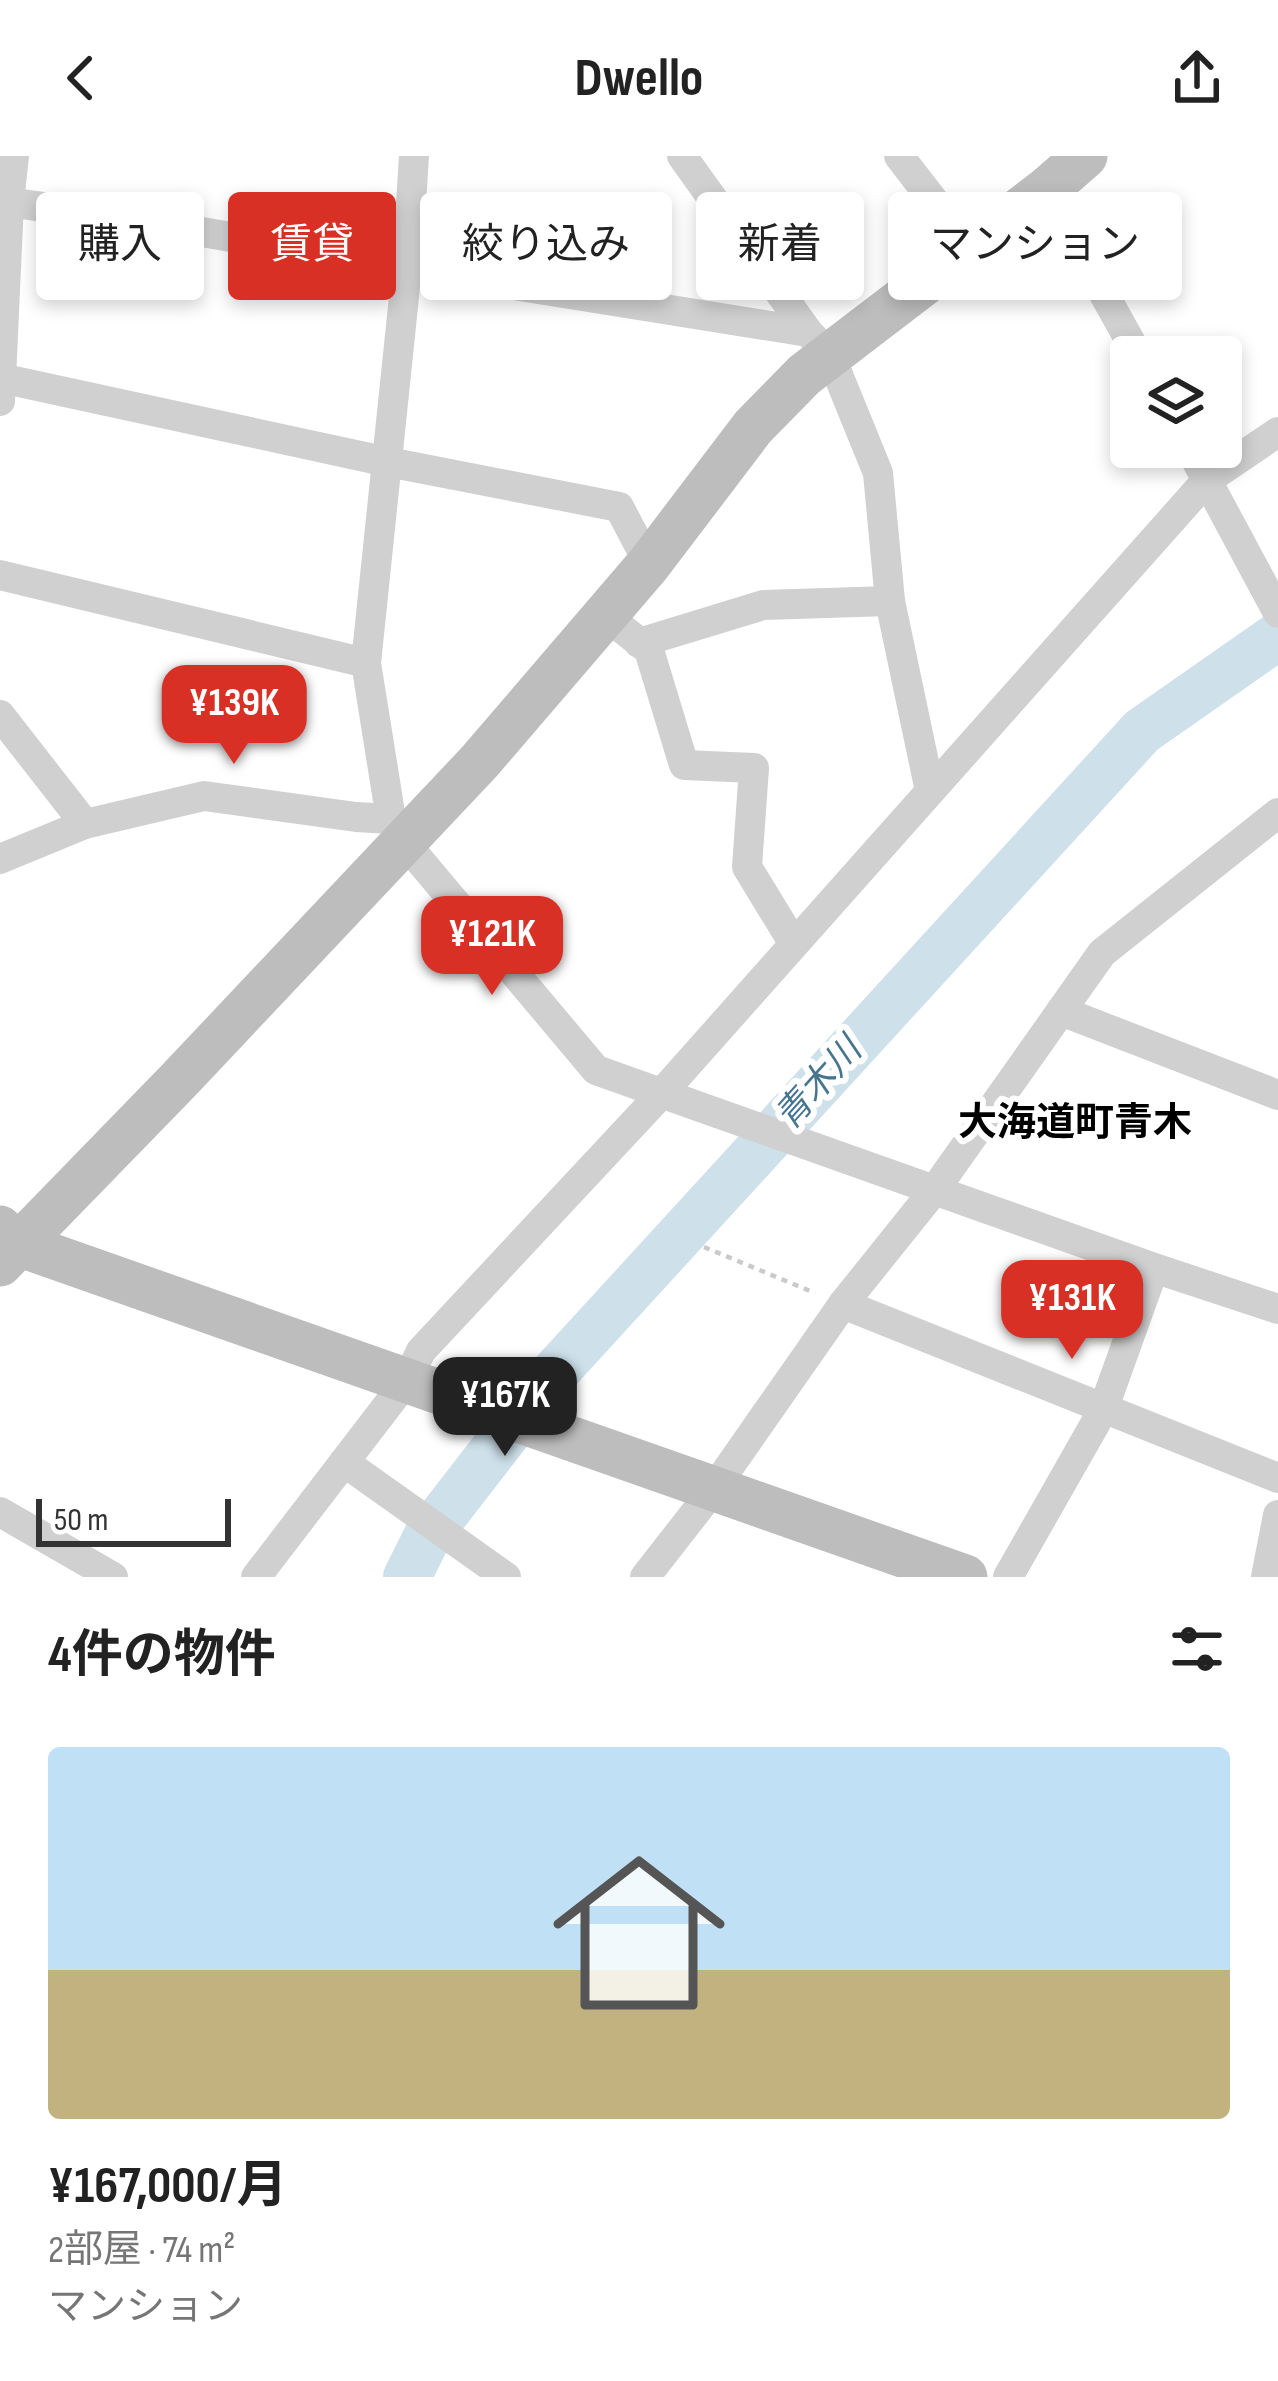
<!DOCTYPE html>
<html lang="ja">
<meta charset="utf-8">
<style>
:root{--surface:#fff;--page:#f2f2f2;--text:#222;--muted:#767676;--accent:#d93025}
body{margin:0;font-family:"Sofia Sans Condensed","Noto Sans JP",sans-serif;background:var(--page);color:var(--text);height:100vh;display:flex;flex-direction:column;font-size:45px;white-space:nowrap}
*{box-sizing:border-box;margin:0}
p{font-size:39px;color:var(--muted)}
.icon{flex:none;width:66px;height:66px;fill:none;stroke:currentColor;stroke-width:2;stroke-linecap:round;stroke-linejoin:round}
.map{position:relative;height:1421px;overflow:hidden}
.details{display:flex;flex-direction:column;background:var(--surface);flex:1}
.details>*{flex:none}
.hud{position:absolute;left:36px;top:36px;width:1206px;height:108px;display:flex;gap:24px}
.tools{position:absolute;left:1110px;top:180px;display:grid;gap:24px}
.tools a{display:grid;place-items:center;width:132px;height:132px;border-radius:12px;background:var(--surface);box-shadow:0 6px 18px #0003;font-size:60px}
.scale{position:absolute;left:36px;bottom:30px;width:195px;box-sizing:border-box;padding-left:12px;border:6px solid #333;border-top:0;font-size:33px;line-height:42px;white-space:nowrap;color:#333;-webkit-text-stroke:9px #fff;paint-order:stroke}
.price{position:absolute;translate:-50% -102px;padding:0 27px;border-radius:24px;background:var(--accent);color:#fff;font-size:39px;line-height:78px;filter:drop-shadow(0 3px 6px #0008)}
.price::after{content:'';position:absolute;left:50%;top:72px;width:36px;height:27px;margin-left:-18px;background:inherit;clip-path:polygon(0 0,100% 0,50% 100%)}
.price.active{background:#222;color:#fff}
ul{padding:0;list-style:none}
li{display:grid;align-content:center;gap:24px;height:636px;padding:0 48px}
li span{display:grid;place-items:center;height:372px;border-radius:12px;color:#555}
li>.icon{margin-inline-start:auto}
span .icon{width:216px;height:216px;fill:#fffc;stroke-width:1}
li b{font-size:51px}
h2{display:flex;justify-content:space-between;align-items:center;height:144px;padding:0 48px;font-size:51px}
.pill{padding:0 42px;border-radius:12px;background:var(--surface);box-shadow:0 6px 18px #0003;font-size:42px;line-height:108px}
.pill.active{background:var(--accent);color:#fff}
header{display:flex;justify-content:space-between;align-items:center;height:156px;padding:0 48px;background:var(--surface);font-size:54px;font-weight:700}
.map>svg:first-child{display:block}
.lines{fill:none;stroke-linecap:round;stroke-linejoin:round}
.river{stroke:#cee0ea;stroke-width:48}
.path{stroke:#cacaca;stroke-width:4.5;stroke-dasharray:6 6;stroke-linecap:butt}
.street{stroke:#d0d0d0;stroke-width:30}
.secondary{stroke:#bdbdbd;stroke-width:45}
.labels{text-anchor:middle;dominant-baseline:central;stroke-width:12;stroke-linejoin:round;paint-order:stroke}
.water-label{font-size:36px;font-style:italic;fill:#467590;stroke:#fff}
.quarter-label{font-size:39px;font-weight:bold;fill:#000;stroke:#fff}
</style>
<header><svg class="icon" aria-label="back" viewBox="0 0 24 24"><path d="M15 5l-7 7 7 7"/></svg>Dwello<svg class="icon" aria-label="share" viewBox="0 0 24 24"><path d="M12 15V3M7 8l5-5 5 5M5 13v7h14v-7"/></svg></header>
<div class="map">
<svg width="1278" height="1421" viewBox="0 0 1278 1421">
<rect width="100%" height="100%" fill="#fff"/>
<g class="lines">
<!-- river -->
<polyline class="river" points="407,1421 428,1379 547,1225 1142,575 1278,480"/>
<!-- path -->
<polyline class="path" points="704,1091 815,1137"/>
<!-- street -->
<g class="street">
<polyline points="414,0 407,112 366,507 391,663 405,687 596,914 1154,1112 1278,1153"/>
<polyline points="682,0 808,176 830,199 878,317 890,445 930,635"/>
<polyline points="899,0 970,92"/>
<polyline points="1046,34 1139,201"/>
<polyline points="0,45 111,60 407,112 808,176"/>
<polyline points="0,222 388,306 619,351 649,408"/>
<polyline points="0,245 9,46 14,0"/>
<polyline points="1189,291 1278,457"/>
<polyline points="0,419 366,507"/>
<polyline points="605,459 649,494 684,609 754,612 747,711 794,788"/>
<polyline points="639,487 763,449 890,445"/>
<polyline points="0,559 85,668"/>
<polyline points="0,703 85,668 204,640 356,661 391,663"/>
<polyline points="1061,855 1278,939"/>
<polyline points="843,1148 1278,1322"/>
<polyline points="344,1306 506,1421"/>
<polyline points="0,1356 113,1421"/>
<polyline points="256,1421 407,1224 421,1195 661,938 1207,324 1278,276"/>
<polyline points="645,1421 713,1334 843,1148 936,1032 1102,797 1278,657"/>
<polyline points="1008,1421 1103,1254 1154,1112"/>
<polyline points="1266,1421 1278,1359"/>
</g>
<!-- secondary -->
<g class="secondary">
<polyline points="0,1072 18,1088 965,1421"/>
<polyline points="0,1108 179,924 480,605 649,408 753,271 804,219 1046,34 1085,0"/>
</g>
</g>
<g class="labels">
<!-- water labels -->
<g class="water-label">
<text transform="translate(819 928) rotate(-48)">青木川</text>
</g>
<!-- quarter labels -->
<g class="quarter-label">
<text x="1075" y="967">大海道町青木</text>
</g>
</g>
</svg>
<div class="tools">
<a><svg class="icon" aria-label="layers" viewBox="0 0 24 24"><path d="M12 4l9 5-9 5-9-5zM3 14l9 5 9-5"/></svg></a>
</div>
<div class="scale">50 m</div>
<b class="price" style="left:234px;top:611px">¥139K</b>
<b class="price" style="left:492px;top:842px">¥121K</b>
<b class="price" style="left:1072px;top:1206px">¥131K</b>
<b class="price active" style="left:505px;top:1303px">¥167K</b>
<div class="hud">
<a class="pill">購入</a>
<a class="pill active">賃貸</a>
<a class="pill">絞り込み</a>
<a class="pill">新着</a>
<a class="pill">マンション</a>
</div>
</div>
<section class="details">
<h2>4件の物件<svg class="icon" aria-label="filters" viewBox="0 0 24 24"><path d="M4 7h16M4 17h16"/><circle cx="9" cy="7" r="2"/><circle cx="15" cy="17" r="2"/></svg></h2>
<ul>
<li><span style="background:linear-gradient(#bfe0f5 60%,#c2b280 0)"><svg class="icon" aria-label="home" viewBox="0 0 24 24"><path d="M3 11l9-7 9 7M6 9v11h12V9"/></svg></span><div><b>¥167,000/月</b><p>2部屋 · 74 m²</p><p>マンション</p></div></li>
</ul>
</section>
